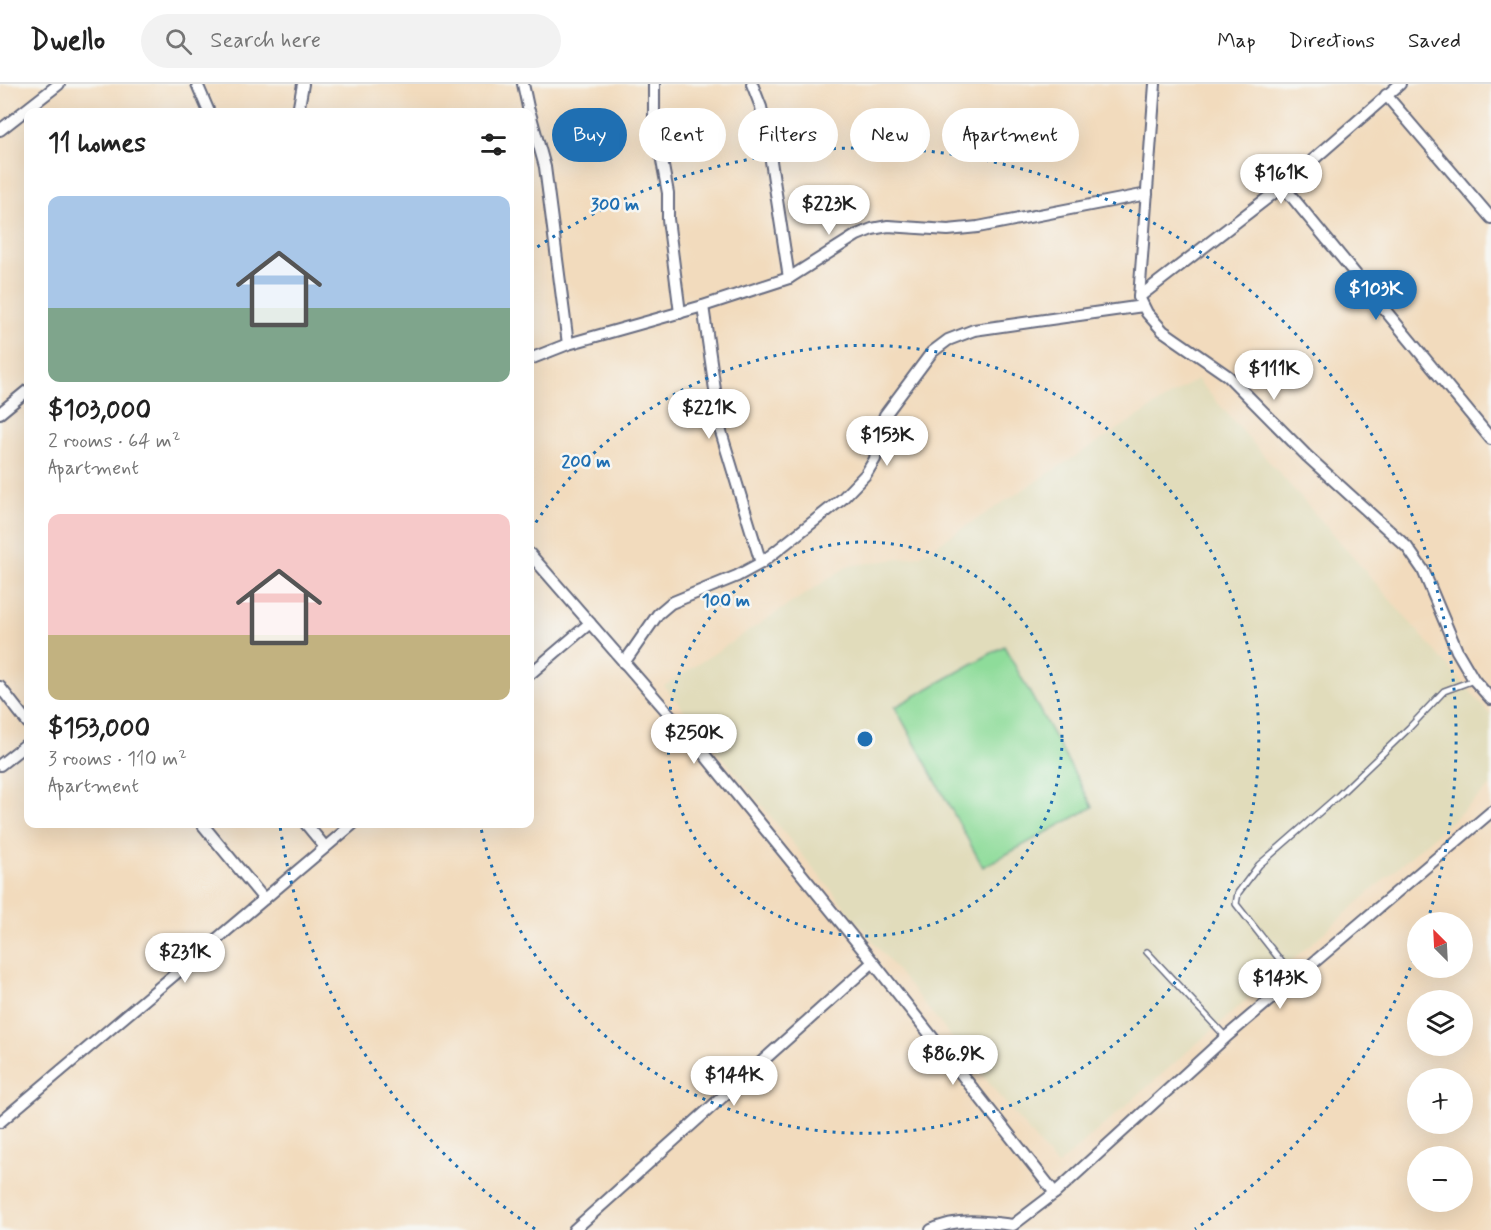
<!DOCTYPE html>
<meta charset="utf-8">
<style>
:root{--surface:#fff;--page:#f2f2f2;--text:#222;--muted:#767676;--line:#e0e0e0;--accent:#1f6fb2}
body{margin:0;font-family:Mynerve,sans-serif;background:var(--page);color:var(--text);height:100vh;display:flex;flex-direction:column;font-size:22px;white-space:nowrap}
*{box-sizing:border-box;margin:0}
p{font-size:20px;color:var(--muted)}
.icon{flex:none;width:33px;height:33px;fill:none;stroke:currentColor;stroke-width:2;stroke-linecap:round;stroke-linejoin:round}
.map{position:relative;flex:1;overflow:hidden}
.details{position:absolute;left:24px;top:24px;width:510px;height:720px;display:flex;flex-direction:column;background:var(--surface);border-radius:12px;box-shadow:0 6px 24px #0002}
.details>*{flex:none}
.hud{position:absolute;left:552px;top:24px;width:570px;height:54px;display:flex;gap:12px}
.needle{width:39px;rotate:336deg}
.buttons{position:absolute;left:1407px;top:828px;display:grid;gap:12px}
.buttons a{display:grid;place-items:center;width:66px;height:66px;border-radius:50%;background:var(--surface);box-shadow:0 6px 24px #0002;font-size:30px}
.price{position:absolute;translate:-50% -51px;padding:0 14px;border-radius:21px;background:#fff;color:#222;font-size:20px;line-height:39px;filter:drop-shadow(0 2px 3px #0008)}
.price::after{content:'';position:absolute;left:50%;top:36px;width:18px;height:14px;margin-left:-9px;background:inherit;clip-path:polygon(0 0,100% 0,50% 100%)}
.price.selected{background:var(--accent);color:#fff}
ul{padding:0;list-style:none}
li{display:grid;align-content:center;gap:12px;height:318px;padding:0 24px}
li span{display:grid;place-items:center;height:186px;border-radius:12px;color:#555}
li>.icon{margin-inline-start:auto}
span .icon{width:108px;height:108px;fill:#fffc;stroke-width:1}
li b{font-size:26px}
h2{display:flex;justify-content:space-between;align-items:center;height:72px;padding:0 24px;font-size:26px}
.pill{padding:0 21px;border-radius:27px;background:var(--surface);box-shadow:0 6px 24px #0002;font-size:21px;line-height:54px}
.pill.selected{background:var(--accent);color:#fff}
header{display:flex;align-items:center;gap:36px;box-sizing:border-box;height:84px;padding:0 30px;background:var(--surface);border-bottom:2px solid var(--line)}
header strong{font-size:28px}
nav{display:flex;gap:33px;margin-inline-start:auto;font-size:21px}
.search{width:420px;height:54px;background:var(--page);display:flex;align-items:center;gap:15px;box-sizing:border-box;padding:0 21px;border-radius:33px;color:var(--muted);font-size:22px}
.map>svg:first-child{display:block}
.built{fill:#e1dcbb}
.green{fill:#8edc9a;stroke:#54867c;stroke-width:1.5}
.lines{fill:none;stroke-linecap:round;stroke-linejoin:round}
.service-casing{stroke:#666b7f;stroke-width:8}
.minor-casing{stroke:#666b7f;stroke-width:14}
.service{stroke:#fff;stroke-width:5}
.minor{stroke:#fff;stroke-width:10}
.ring{fill:none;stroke:#1f6fb2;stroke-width:3;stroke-dasharray:3 6}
.centre{fill:#1f6fb2;stroke:#f6f6f2;stroke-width:3}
.ring-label{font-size:18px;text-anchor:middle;font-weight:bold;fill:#1f6fb2;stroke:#f6f6f2;stroke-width:5;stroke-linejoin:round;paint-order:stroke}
</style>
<header>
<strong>Dwello</strong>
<div class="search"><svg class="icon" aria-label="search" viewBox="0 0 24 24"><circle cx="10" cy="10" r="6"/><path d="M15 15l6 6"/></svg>Search here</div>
<nav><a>Map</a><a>Directions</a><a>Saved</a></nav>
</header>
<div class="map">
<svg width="1491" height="1146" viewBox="0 0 1491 1146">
<rect width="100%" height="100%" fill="#f6f6f2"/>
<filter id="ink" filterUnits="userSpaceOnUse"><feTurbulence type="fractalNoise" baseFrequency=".0167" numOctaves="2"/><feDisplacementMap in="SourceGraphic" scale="12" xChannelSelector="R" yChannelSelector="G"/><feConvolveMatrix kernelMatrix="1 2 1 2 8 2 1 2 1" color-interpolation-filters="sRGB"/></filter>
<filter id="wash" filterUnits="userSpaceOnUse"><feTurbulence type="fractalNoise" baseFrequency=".008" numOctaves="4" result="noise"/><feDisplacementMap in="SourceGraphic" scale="24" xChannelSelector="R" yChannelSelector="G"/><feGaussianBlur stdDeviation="1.35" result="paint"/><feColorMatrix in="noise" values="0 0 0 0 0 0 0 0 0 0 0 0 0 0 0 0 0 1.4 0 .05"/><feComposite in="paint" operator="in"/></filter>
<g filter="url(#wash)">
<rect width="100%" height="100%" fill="#f2dbbd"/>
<!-- built -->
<polygon class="built" points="1197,295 1491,631 1491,702 1057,1082 664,602 848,482 919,472"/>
<!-- green -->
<polygon class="green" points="1004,562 1093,723 983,783 895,623"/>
</g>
<g filter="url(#ink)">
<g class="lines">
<!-- service casing -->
<g class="service-casing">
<g id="service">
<polyline points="1147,868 1226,953"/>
<polyline points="1295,895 1236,820 1238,809 1259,781 1338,712 1409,644 1444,607 1474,596"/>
</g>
</g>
<!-- minor casing -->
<g class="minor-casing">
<g id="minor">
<polyline points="197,0 209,28"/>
<polyline points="523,0 529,28"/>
<polyline points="654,0 654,34 668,109 668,135 680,229"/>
<polyline points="752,0 761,23 769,64 789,194"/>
<polyline points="1155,0 1139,213 1147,229 1163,247 1228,292 1307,372 1407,463 1423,486 1457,567 1474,596 1491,615"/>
<polyline points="1386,11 1491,134"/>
<polyline points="298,28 303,0"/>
<polyline points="530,29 545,83 568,260"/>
<polyline points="0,46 59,0"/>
<polyline points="1283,102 1491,355"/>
<polyline points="1139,213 1283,102 1400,0"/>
<polyline points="703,222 721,348 761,479"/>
<polyline points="530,275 568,260 703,222 789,194 857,151 872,145 888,142 948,146 978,143 1147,110"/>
<polyline points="0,329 28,306"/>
<polyline points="530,470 703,669 873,878 1055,1109"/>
<polyline points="624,579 658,530 671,519 737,492 761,479 842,415 866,390 875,375 879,347 885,331 932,268 948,256 974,246 1143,222"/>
<polyline points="530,590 590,539"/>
<polyline points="0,603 28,639"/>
<polyline points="0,681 28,659"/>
<polyline points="202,740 264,815"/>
<polyline points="306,740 325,763"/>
<polyline points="0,1038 353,740"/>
<polyline points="574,1146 873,878"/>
<path d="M931 1146C958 1133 984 1137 1013 1141L1055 1109 1226 953 1491 728"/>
</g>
</g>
<!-- service -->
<use href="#service" class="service"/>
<!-- minor -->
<use href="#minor" class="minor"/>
</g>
</g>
<!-- distance rings -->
<g class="ring">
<circle cx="865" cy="655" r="197"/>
<path d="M531 446A394 394 0 1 1 480 740"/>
<path d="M1417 867A591 591 0 0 1 1195 1145M535 1145A591 591 0 0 1 280 742M530 168A591 591 0 0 1 1427 838"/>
</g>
<circle cx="865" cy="655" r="9" class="centre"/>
<g class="ring-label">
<text x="615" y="126">300 m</text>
<text x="586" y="383">200 m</text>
<text x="726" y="522">100 m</text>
</g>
</svg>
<div class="buttons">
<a><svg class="needle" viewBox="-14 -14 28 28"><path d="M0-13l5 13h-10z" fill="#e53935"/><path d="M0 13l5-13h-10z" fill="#767676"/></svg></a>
<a><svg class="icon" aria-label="layers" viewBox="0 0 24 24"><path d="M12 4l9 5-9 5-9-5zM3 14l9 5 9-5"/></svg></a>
<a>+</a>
<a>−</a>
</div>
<b class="price" style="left:1281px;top:121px">$161K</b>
<b class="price" style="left:829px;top:152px">$223K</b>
<b class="price selected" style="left:1376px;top:237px">$103K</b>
<b class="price" style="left:1274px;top:317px">$111K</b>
<b class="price" style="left:709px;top:356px">$221K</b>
<b class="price" style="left:887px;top:383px">$153K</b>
<b class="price" style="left:694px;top:681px">$250K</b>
<b class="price" style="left:185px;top:900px">$231K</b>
<b class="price" style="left:1280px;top:926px">$143K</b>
<b class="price" style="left:953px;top:1002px">$86.9K</b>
<b class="price" style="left:734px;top:1023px">$144K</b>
<div class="hud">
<a class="pill selected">Buy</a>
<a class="pill">Rent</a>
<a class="pill">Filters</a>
<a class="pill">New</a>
<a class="pill">Apartment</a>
</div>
<section class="details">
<h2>11 homes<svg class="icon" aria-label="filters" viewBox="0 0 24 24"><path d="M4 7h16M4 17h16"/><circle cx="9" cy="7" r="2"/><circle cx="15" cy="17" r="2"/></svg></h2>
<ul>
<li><span style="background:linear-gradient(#a9c7e8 60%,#7fa58c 0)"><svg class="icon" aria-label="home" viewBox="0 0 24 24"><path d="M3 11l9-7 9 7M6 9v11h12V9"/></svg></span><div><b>$103,000</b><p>2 rooms · 64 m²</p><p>Apartment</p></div></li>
<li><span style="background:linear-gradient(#f6c9c9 65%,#c2b280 0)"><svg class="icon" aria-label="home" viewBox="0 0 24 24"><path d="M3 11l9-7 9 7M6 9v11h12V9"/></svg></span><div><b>$153,000</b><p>3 rooms · 110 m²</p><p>Apartment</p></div></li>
</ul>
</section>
</div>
